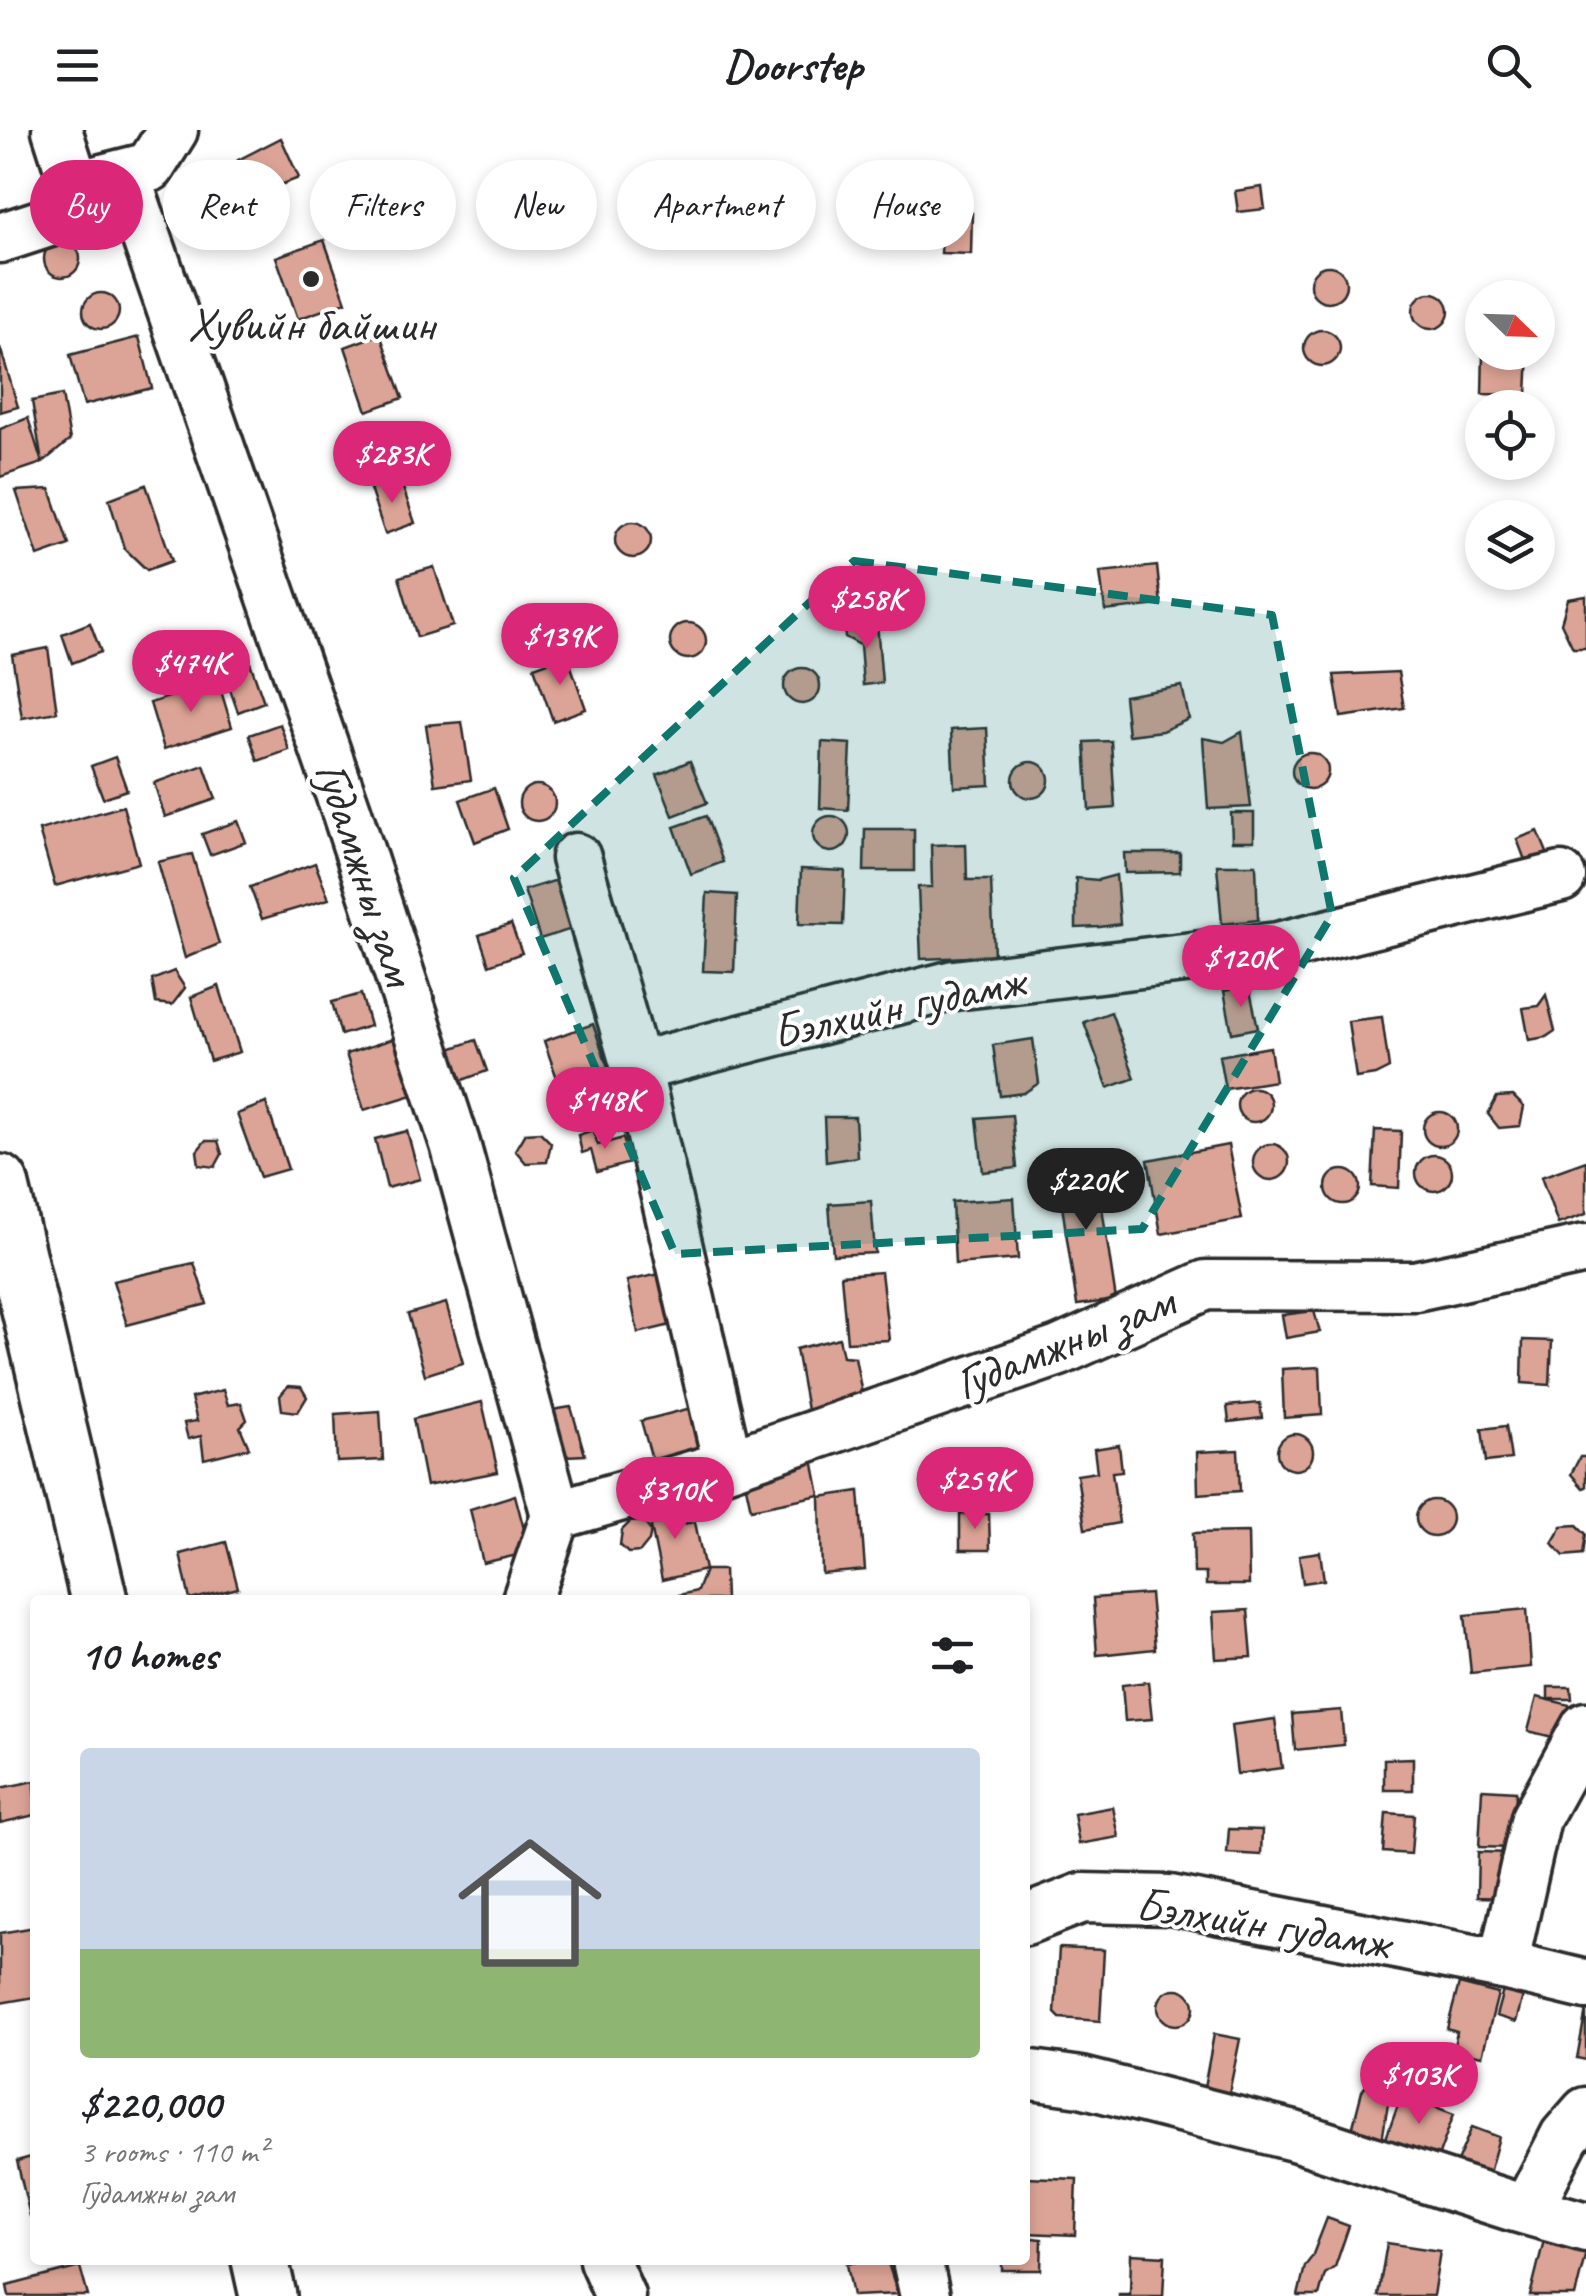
<!DOCTYPE html>
<meta charset="utf-8">
<style>
:root{--surface:#fff;--page:#f2f2f2;--text:#202124;--muted:#757577;--line:#e0e0e0;--accent:#db2777}
body{margin:0;font-family:Caveat,sans-serif;background:var(--page);color:var(--text);height:100vh;display:flex;flex-direction:column;font-size:38px;white-space:nowrap}
*{box-sizing:border-box;margin:0}
p{font-size:32px;color:var(--muted)}
.icon{flex:none;width:55px;height:55px;fill:none;stroke:currentColor;stroke-width:2;stroke-linecap:round;stroke-linejoin:round}
.map{position:relative;flex:1;overflow:hidden}
.sheet{position:absolute;left:30px;top:1465px;width:1000px;height:670px;display:flex;flex-direction:column;background:var(--surface);border-radius:10px;box-shadow:0 5px 15px #0003}
.sheet>*{flex:none}
.top-card{position:absolute;left:30px;top:30px;width:1000px;height:90px;display:flex;gap:20px}
.needle{width:65px;rotate:113deg}
.buttons{position:absolute;left:1465px;top:150px;display:grid;gap:20px}
.buttons a{display:grid;place-items:center;width:90px;height:90px;border-radius:50%;background:var(--surface);box-shadow:0 5px 15px #0003;font-size:50px}
.price{position:absolute;translate:-50% -85px;padding:0 22px;border-radius:35px;background:var(--accent);color:#fff;font-size:32px;line-height:65px;filter:drop-shadow(0 2px 5px #0008)}
.price::after{content:'';position:absolute;left:50%;top:60px;width:30px;height:22px;margin-left:-15px;background:inherit;clip-path:polygon(0 0,100% 0,50% 100%)}
.price.selected{background:#222;color:#fff}
ul{padding:0;list-style:none}
li{display:grid;align-content:center;gap:20px;height:530px;padding:0 50px}
li+li{border-top:2px solid var(--line)}
li span{display:grid;place-items:center;height:310px;border-radius:10px;color:#555}
li>.icon{margin-inline-start:auto}
span .icon{width:180px;height:180px;fill:#fffc;stroke-width:1}
li b{font-size:42px}
h2{display:flex;justify-content:space-between;align-items:center;height:120px;padding:0 50px;font-size:42px}
.pill{padding:0 35px;border-radius:45px;background:var(--surface);box-shadow:0 5px 15px #0003;font-size:35px;line-height:90px}
.pill.selected{background:var(--accent);color:#fff}
header{display:flex;justify-content:space-between;align-items:center;height:130px;padding:0 50px;background:var(--surface);font-size:45px;font-weight:600}
.map>svg:first-child{display:block}
.building{fill:#dca496;stroke:#2b2b2b;stroke-width:2.5}
.lines{fill:none;stroke-linecap:round;stroke-linejoin:round}
.minor-casing{stroke:#2b2b2b;stroke-width:55}
.major-casing{stroke:#2b2b2b;stroke-width:62}
.minor{stroke:#fff;stroke-width:48}
.major{stroke:#fff;stroke-width:55}
.marked{fill:#0f766e;fill-opacity:0.2;stroke:#0f766e;stroke-width:8;stroke-dasharray:20 12;stroke-linejoin:round}
.poi-dot{fill:#2b2b2b;stroke:#fff;stroke-width:4}
.labels{text-anchor:middle;dominant-baseline:central;stroke-width:8;stroke-linejoin:round;paint-order:stroke}
.poi-label{font-size:48px;fill:#2b2b2b;stroke:#fff}
.street-label{font-size:48px;fill:#2b2b2b;stroke:#fff}
</style>
<header><svg class="icon" aria-label="menu" viewBox="0 0 24 24"><path d="M4 6h16M4 12h16M4 18h16"/></svg>Doorstep<svg class="icon" aria-label="search" viewBox="0 0 24 24"><circle cx="10" cy="10" r="6"/><path d="M15 15l6 6"/></svg></header>
<div class="map">
<svg width="1586" height="2166" viewBox="0 0 1586 2166">
<rect width="100%" height="100%" fill="#fff"/>
<filter id="ink" filterUnits="userSpaceOnUse"><feTurbulence type="fractalNoise" baseFrequency=".01" numOctaves="2"/><feDisplacementMap in="SourceGraphic" scale="20" xChannelSelector="R" yChannelSelector="G"/><feConvolveMatrix kernelMatrix="1 2 1 2 8 2 1 2 1" color-interpolation-filters="sRGB"/></filter>
<g filter="url(#ink)">
<!-- building -->
<g class="building">
<polygon points="281,8 299,48 254,65 238,30"/>
<polygon points="1262,57 1265,79 1238,82 1235,61"/>
<polygon points="944,82 972,83 971,124 941,123"/>
<polygon points="324,110 346,172 298,189 276,127"/>
<circle cx="62" cy="129" r="18"/>
<circle cx="1328" cy="154" r="18"/>
<circle cx="1431" cy="181" r="18"/>
<circle cx="101" cy="181" r="18"/>
<circle cx="1322" cy="218" r="18"/>
<polygon points="380,204 403,268 367,281 345,217"/>
<polygon points="139,207 152,258 84,275 70,225"/>
<polygon points="0,217 18,277 0,282"/>
<polygon points="1483,222 1529,222 1527,265 1482,264"/>
<polygon points="62,265 70,310 42,333 32,271"/>
<polygon points="28,288 42,333 0,347 0,299"/>
<polygon points="400,349 415,393 385,404 370,359"/>
<polygon points="146,355 172,431 147,440 124,418 109,369"/>
<polygon points="50,359 69,415 38,426 16,361"/>
<circle cx="633" cy="410" r="18"/>
<polygon points="1157,436 1161,475 1105,481 1100,442"/>
<polygon points="434,437 453,496 417,507 399,447"/>
<polygon points="1586,466 1586,518 1573,518 1561,493 1568,469"/>
<polygon points="90,493 101,522 72,533 62,504"/>
<polygon points="877,493 882,553 863,555 860,515 845,507 844,496"/>
<circle cx="688" cy="511" r="18"/>
<polygon points="48,518 57,582 22,588 12,525"/>
<polygon points="246,521 264,572 238,582 220,531"/>
<polygon points="567,525 586,579 553,591 534,537"/>
<circle cx="802" cy="556" r="18"/>
<polygon points="1398,542 1404,578 1341,587 1334,545"/>
<polygon points="218,551 232,597 164,619 150,573"/>
<polygon points="1182,556 1189,589 1162,601 1128,605 1124,566"/>
<polygon points="462,592 471,650 435,655 426,595"/>
<polygon points="280,594 289,620 258,631 249,605"/>
<polygon points="987,598 990,655 954,657 951,600"/>
<polygon points="1242,602 1251,677 1208,679 1203,608 1224,612"/>
<polygon points="1111,611 1115,678 1089,680 1085,612"/>
<polygon points="822,612 851,614 848,680 820,678"/>
<circle cx="1310" cy="641" r="18"/>
<polygon points="115,627 127,660 103,668 91,636"/>
<polygon points="690,631 707,673 673,686 657,645"/>
<circle cx="1031" cy="650" r="18"/>
<polygon points="204,635 216,669 165,687 154,653"/>
<circle cx="537" cy="673" r="18"/>
<polygon points="494,658 508,699 475,712 460,670"/>
<polygon points="123,676 139,733 55,756 39,700"/>
<polygon points="1231,683 1254,683 1254,711 1232,711"/>
<polygon points="706,686 723,732 691,744 674,697"/>
<circle cx="831" cy="704" r="18"/>
<polygon points="238,691 246,712 210,725 202,704"/>
<polygon points="865,699 914,699 914,741 864,741"/>
<polygon points="1538,701 1548,725 1526,733 1517,709"/>
<polygon points="966,714 967,750 991,750 994,826 921,829 918,757 932,757 931,715"/>
<polygon points="1124,723 1180,723 1180,742 1125,743"/>
<polygon points="192,724 219,814 185,828 158,732"/>
<polygon points="315,733 329,769 262,789 250,757"/>
<polygon points="1217,735 1256,735 1258,790 1222,794"/>
<polygon points="801,739 845,741 843,795 799,794"/>
<polygon points="1116,745 1120,794 1100,797 1076,798 1076,748 1098,750"/>
<polygon points="557,750 572,799 540,809 524,760"/>
<polygon points="707,763 737,765 734,842 703,841"/>
<polygon points="511,794 522,823 489,835 479,805"/>
<polygon points="174,841 185,858 172,875 156,873 152,850"/>
<polygon points="219,856 240,922 210,931 191,867"/>
<polygon points="1249,856 1258,898 1232,903 1224,861"/>
<polygon points="361,864 370,896 341,905 332,872"/>
<polygon points="1546,865 1555,901 1546,907 1529,910 1523,878 1538,876"/>
<polygon points="1111,882 1135,948 1108,958 1084,892"/>
<polygon points="1382,887 1389,938 1375,945 1356,948 1348,891"/>
<polygon points="593,894 609,940 560,957 544,911"/>
<polygon points="399,907 416,964 364,980 346,924"/>
<polygon points="1033,909 1039,953 1024,963 1000,966 993,915"/>
<polygon points="476,910 487,941 455,953 444,921"/>
<polygon points="1270,917 1275,951 1225,959 1219,926"/>
<circle cx="1254" cy="975" r="17"/>
<polygon points="1513,966 1524,977 1520,996 1499,998 1488,984 1497,967"/>
<polygon points="266,973 288,1039 260,1047 237,984"/>
<circle cx="1440" cy="999" r="17"/>
<polygon points="1012,985 1017,1038 983,1042 977,988"/>
<polygon points="824,987 855,987 857,1027 826,1032"/>
<polygon points="593,1000 598,1015 623,1008 630,1033 597,1042 591,1020 582,1023 578,1005"/>
<polygon points="1375,1000 1401,1001 1399,1058 1372,1056"/>
<polygon points="407,1001 420,1049 387,1058 375,1009"/>
<polygon points="540,1002 551,1013 547,1032 526,1033 515,1020 525,1003"/>
<polygon points="205,1011 218,1011 222,1024 215,1037 199,1035 197,1021"/>
<circle cx="1271" cy="1032" r="18"/>
<polygon points="1228,1015 1242,1089 1161,1104 1148,1030"/>
<circle cx="1434" cy="1043" r="18"/>
<polygon points="1095,1031 1116,1170 1077,1175 1056,1036"/>
<polygon points="1586,1031 1586,1084 1558,1094 1541,1047"/>
<circle cx="1343" cy="1057" r="17"/>
<polygon points="1014,1068 1018,1129 955,1134 952,1072"/>
<polygon points="871,1071 875,1123 833,1125 829,1074"/>
<polygon points="194,1133 207,1174 127,1195 113,1151"/>
<polygon points="669,1142 679,1193 638,1203 627,1151"/>
<polygon points="881,1142 889,1210 847,1212 841,1145"/>
<polygon points="446,1173 463,1233 425,1245 408,1184"/>
<polygon points="1314,1181 1320,1202 1286,1208 1282,1185"/>
<polygon points="839,1208 843,1226 855,1227 863,1269 807,1280 796,1219"/>
<polygon points="1523,1210 1552,1211 1550,1255 1522,1253"/>
<polygon points="1320,1237 1322,1285 1284,1288 1282,1239"/>
<polygon points="288,1256 301,1257 307,1267 298,1282 282,1280 280,1266"/>
<polygon points="223,1260 228,1275 241,1273 247,1290 240,1297 249,1318 204,1329 201,1306 188,1309 184,1293 197,1291 191,1268"/>
<polygon points="482,1272 498,1342 426,1356 413,1289"/>
<polygon points="1260,1273 1262,1288 1229,1292 1227,1276"/>
<polygon points="571,1277 585,1325 565,1326 554,1313 552,1280"/>
<polygon points="691,1278 701,1325 656,1343 641,1291"/>
<polygon points="380,1281 383,1330 337,1332 335,1284"/>
<polygon points="1506,1296 1511,1329 1486,1332 1482,1299"/>
<circle cx="1295" cy="1322" r="18"/>
<polygon points="1119,1315 1122,1341 1112,1342 1119,1393 1085,1399 1077,1345 1097,1342 1094,1319"/>
<polygon points="1238,1320 1240,1361 1198,1364 1197,1322"/>
<polygon points="812,1324 820,1365 751,1379 743,1342"/>
<polygon points="1580,1327 1586,1327 1586,1357 1583,1358 1571,1344"/>
<polygon points="859,1361 865,1440 822,1444 820,1367"/>
<polygon points="515,1365 530,1422 483,1433 470,1379"/>
<polygon points="677,1370 682,1394 695,1392 705,1440 662,1450 647,1377"/>
<circle cx="1434" cy="1388" r="18"/>
<polygon points="960,1384 989,1384 990,1420 960,1420"/>
<polygon points="643,1391 651,1401 649,1411 640,1422 628,1423 620,1415 622,1400 630,1392"/>
<polygon points="1577,1395 1586,1404 1583,1424 1564,1426 1552,1413 1562,1396"/>
<polygon points="1248,1402 1249,1455 1206,1455 1206,1443 1194,1443 1193,1403"/>
<polygon points="226,1412 238,1458 190,1470 180,1424"/>
<polygon points="1320,1422 1324,1450 1303,1453 1299,1425"/>
<polygon points="705,1440 724,1440 725,1470 679,1470 679,1465 697,1461"/>
<polygon points="1150,1464 1155,1519 1097,1525 1093,1468"/>
<polygon points="1527,1479 1531,1537 1471,1543 1465,1485"/>
<polygon points="1248,1480 1252,1527 1216,1529 1213,1482"/>
<polygon points="1148,1552 1152,1589 1125,1591 1122,1555"/>
<polygon points="1548,1557 1571,1557 1572,1569 1548,1569"/>
<polygon points="1537,1567 1578,1577 1565,1610 1528,1601"/>
<polygon points="1341,1580 1344,1615 1295,1620 1292,1584"/>
<polygon points="1275,1589 1282,1638 1237,1644 1231,1595"/>
<polygon points="1413,1628 1413,1660 1384,1660 1384,1629"/>
<polygon points="35,1651 35,1685 0,1693 0,1658"/>
<polygon points="1482,1659 1516,1661 1514,1718 1479,1717"/>
<polygon points="1113,1677 1119,1707 1079,1714 1074,1684"/>
<polygon points="1386,1683 1414,1685 1411,1724 1383,1722"/>
<polygon points="1229,1699 1262,1700 1261,1725 1227,1723"/>
<polygon points="1478,1722 1511,1723 1509,1768 1477,1767"/>
<polygon points="35,1797 35,1867 0,1873 0,1803"/>
<polygon points="1059,1818 1104,1820 1100,1891 1060,1888 1055,1883"/>
<polygon points="1459,1854 1498,1864 1482,1926 1453,1920 1457,1902 1447,1899"/>
<polygon points="1504,1857 1524,1862 1516,1892 1496,1886"/>
<circle cx="1176" cy="1877" r="18"/>
<polygon points="1586,1880 1586,1930 1577,1928"/>
<polygon points="1214,1904 1240,1909 1229,1963 1204,1958"/>
<polygon points="1370,1950 1391,1955 1381,2017 1350,2008 1362,1961"/>
<polygon points="1402,1964 1454,1984 1437,2030 1385,2011"/>
<polygon points="1472,1997 1499,2007 1486,2054 1453,2041"/>
<polygon points="35,2026 35,2085 30,2086 17,2031"/>
<polygon points="1025,2047 1077,2049 1075,2105 1025,2103"/>
<polygon points="1327,2088 1349,2096 1335,2137 1325,2144 1319,2166 1298,2166 1305,2136 1312,2127"/>
<polygon points="1546,2102 1586,2112 1586,2122 1575,2166 1530,2166"/>
<polygon points="1025,2107 1042,2109 1041,2140 1002,2140 1002,2130 1025,2130"/>
<polygon points="1387,2113 1440,2121 1433,2166 1378,2166"/>
<polygon points="1131,2124 1165,2126 1163,2166 1119,2166 1119,2164 1130,2164"/>
<polygon points="865,2130 887,2130 898,2164 853,2166 847,2134"/>
<polygon points="80,2137 88,2166 9,2166 7,2156"/>
</g>
<g class="lines">
<!-- minor casing -->
<g class="minor-casing">
<g id="minor">
<polyline points="57,0 83,81"/>
<polyline points="79,55 150,37 173,0"/>
<polyline points="0,108 83,81 134,71 347,683 455,1014 556,1385"/>
<polyline points="576,728 636,937"/>
<polyline points="728,1334 636,937 954,855 1278,817 1561,747"/>
<polyline points="527,1470 556,1385 715,1339 1059,1221 1206,1155 1415,1156 1586,1119"/>
<polyline points="1025,1790 1082,1768 1170,1770 1503,1835 1586,1855"/>
<polyline points="1503,1835 1536,1688 1586,1597"/>
<polyline points="1025,1944 1081,1952 1294,2006 1512,2076 1586,2097"/>
<polyline points="1527,2080 1565,2006 1586,1982"/>
<polyline points="604,2130 620,2166"/>
<polyline points="917,2130 925,2166"/>
</g>
</g>
<!-- major casing -->
<g class="major-casing">
<g id="major">
<polyline points="0,1053 99,1470"/>
<polyline points="260,2130 268,2166"/>
</g>
</g>
<!-- minor -->
<use href="#minor" class="minor"/>
<!-- major -->
<use href="#major" class="major"/>
</g>
</g>
<!-- marked area -->
<path class="marked" d="M854 431 1272 485 1332 785 1142 1099 675 1124 514 748Z"/>
<!-- markers -->
<circle class="poi-dot" cx="311" cy="149" r="10"/>
<g class="labels">
<!-- poi labels -->
<g class="poi-label">
<text x="311" y="194">Хувийн байшин</text>
</g>
<!-- street labels -->
<g class="street-label">
<text transform="translate(366 743) rotate(72)">Гудамжны зам</text>
<text transform="translate(898 876) rotate(-12)">Бэлхийн гудамж</text>
<text transform="translate(1064 1212) rotate(-22)">Гудамжны зам</text>
<text transform="translate(1263 1793) rotate(9)">Бэлхийн гудамж</text>
</g>
</g>
</svg>
<div class="buttons">
<a><svg class="needle" viewBox="-14 -14 28 28"><path d="M0-13l5 13h-10z" fill="#e53935"/><path d="M0 13l5-13h-10z" fill="#757577"/></svg></a>
<a><svg class="icon" aria-label="locate" viewBox="0 0 24 24"><circle cx="12" cy="12" r="6"/><path d="M12 2v4M12 18v4M2 12h4M18 12h4"/></svg></a>
<a><svg class="icon" aria-label="layers" viewBox="0 0 24 24"><path d="M12 4l9 5-9 5-9-5zM3 14l9 5 9-5"/></svg></a>
</div>
<b class="price" style="left:392px;top:376px">$283K</b>
<b class="price" style="left:867px;top:521px">$258K</b>
<b class="price" style="left:560px;top:558px">$139K</b>
<b class="price" style="left:191px;top:585px">$474K</b>
<b class="price" style="left:1241px;top:880px">$120K</b>
<b class="price" style="left:605px;top:1022px">$148K</b>
<b class="price selected" style="left:1086px;top:1103px">$220K</b>
<b class="price" style="left:975px;top:1402px">$259K</b>
<b class="price" style="left:675px;top:1412px">$310K</b>
<b class="price" style="left:1419px;top:1997px">$103K</b>
<div class="top-card">
<a class="pill selected">Buy</a>
<a class="pill">Rent</a>
<a class="pill">Filters</a>
<a class="pill">New</a>
<a class="pill">Apartment</a>
<a class="pill">House</a>
</div>
<section class="sheet">
<h2>10 homes<svg class="icon" aria-label="filters" viewBox="0 0 24 24"><path d="M4 7h16M4 17h16"/><circle cx="9" cy="7" r="2"/><circle cx="15" cy="17" r="2"/></svg></h2>
<ul>
<li><span style="background:linear-gradient(#c9d6e8 65%,#8fb573 0)"><svg class="icon" aria-label="home" viewBox="0 0 24 24"><path d="M3 11l9-7 9 7M6 9v11h12V9"/></svg></span><div><b>$220,000</b><p>3 rooms · 110 m²</p><p>Гудамжны зам</p></div></li>
</ul>
</section>
</div>
